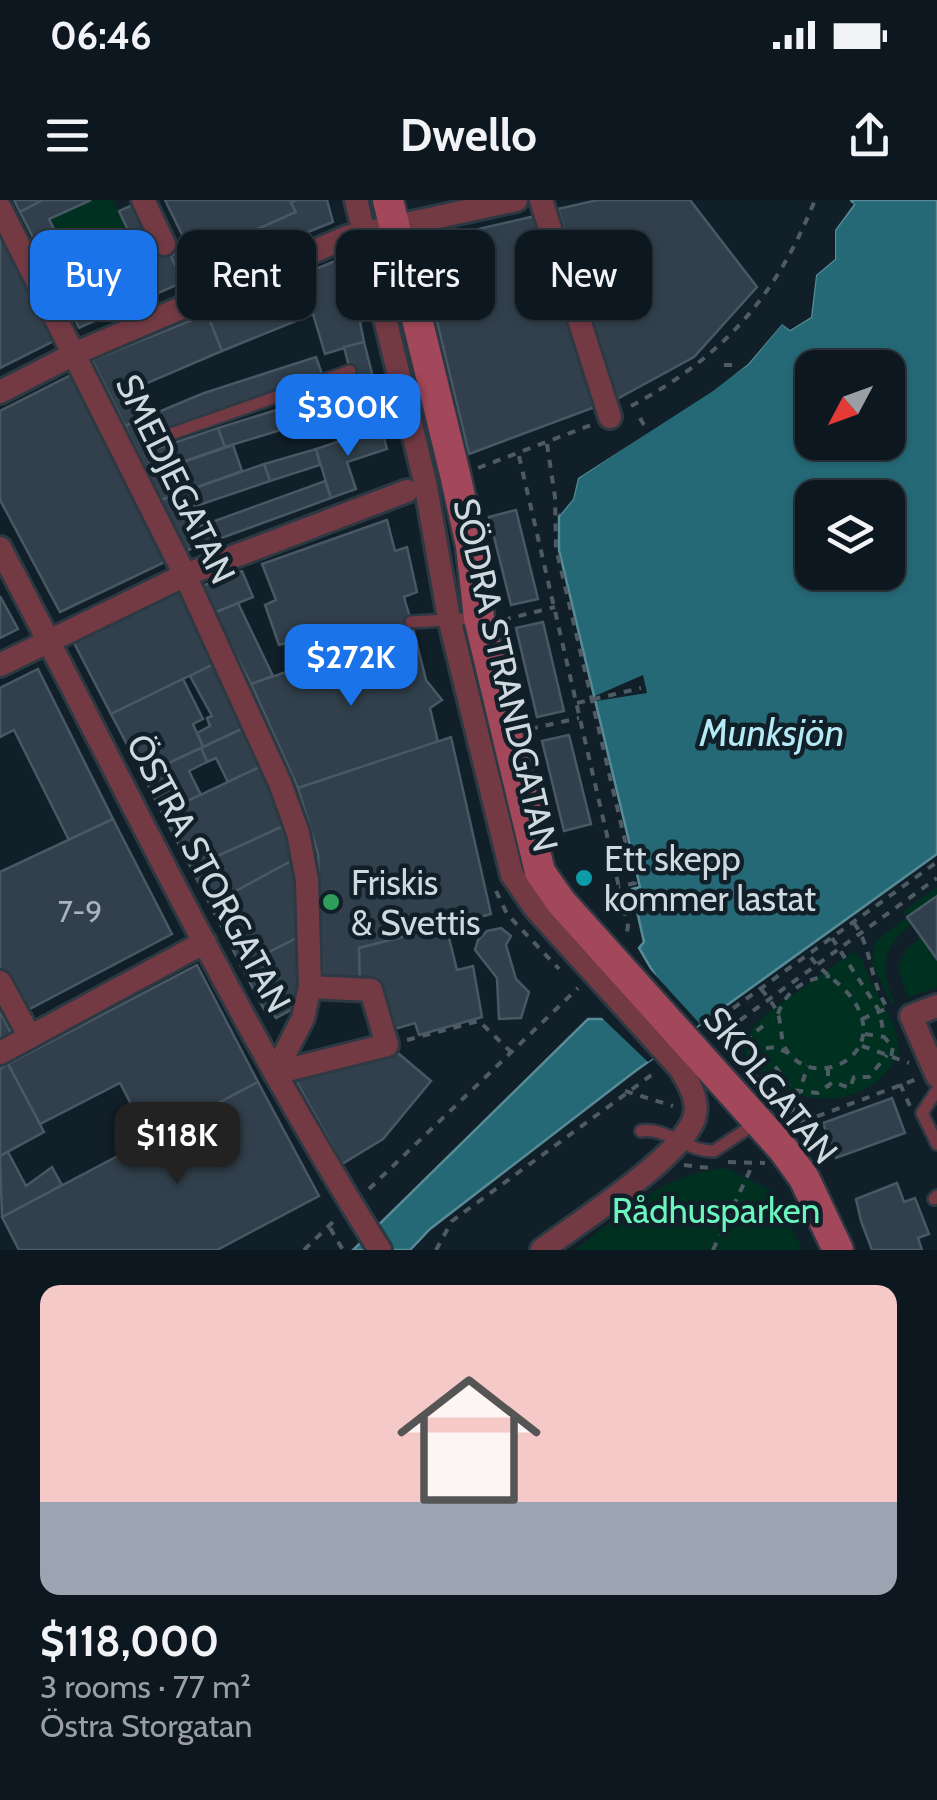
<!DOCTYPE html>
<meta charset="utf-8">
<style>
:root{--surface:#0d171f;--page:#162028;--text:#f1f3f6;--muted:#9a9fa4;--line:#2d363d;--accent:#1a73e8}
body{margin:0;font-family:Cabin,sans-serif;background:var(--page);color:var(--text);height:100vh;display:flex;flex-direction:column;font-size:38px;white-space:nowrap}
*{box-sizing:border-box;margin:0}
p{font-size:32px;color:var(--muted)}
.icon{flex:none;width:55px;height:55px;fill:none;stroke:currentColor;stroke-width:2;stroke-linecap:round;stroke-linejoin:round}
.map{position:relative;height:1050px;overflow:hidden}
.drawer{display:flex;flex-direction:column;background:var(--surface);flex:1}
.drawer>*{flex:none}
.banner{position:absolute;left:30px;top:30px;width:878px;height:90px;display:flex;gap:20px}
.needle{width:65px;rotate:229deg}
.tools{position:absolute;left:795px;top:150px;display:grid;gap:20px}
.tools a{display:grid;place-items:center;width:110px;height:110px;border-radius:20px;background:var(--surface);box-shadow:0 2px 8px #0004,0 0 0 2px var(--line);font-size:50px}
.price{position:absolute;translate:-50% -85px;padding:0 22px;border-radius:20px;background:var(--accent);color:#fff;font-size:32px;line-height:65px;filter:drop-shadow(0 2px 5px #0008)}
.price::after{content:'';position:absolute;left:50%;top:60px;width:30px;height:22px;margin-left:-15px;background:inherit;clip-path:polygon(0 0,100% 0,50% 100%)}
.price.selected{background:#222;color:#fff}
ul{padding:0;list-style:none}
li{display:grid;align-content:center;gap:20px;height:530px;padding:0 40px}
li+li{border-top:2px solid var(--line)}
li span{display:grid;place-items:center;height:310px;border-radius:20px;color:#555}
li>.icon{margin-inline-start:auto}
span .icon{width:180px;height:180px;fill:#fffc;stroke-width:1}
li b{font-size:42px}
.pill{padding:0 35px;border-radius:20px;background:var(--surface);box-shadow:0 2px 8px #0004,0 0 0 2px var(--line);font-size:35px;line-height:90px}
.pill.selected{background:var(--accent);color:#fff}
.status{display:flex;justify-content:space-between;align-items:center;height:70px;padding:0 50px;background:var(--surface);direction:ltr}
.status svg{height:28px;fill:currentColor}
header{display:flex;justify-content:space-between;align-items:center;height:130px;padding:0 40px;background:var(--surface);font-size:45px;font-weight:700}
.map>svg:first-child{display:block}
.green{fill:#003120}
.water{fill:#256976;stroke:#588b96;stroke-width:2.5;fill-rule:evenodd}
.pier{fill:#111f29}
.building{fill:#31404c;stroke:#485864;stroke-width:2.5}
.lines{fill:none;stroke-linecap:round;stroke-linejoin:round}
.lane-casing{stroke:#2c3943;stroke-width:16}
.street-casing{stroke:#2c3943;stroke-width:28}
.secondary-casing{stroke:#2c3943;stroke-width:35}
.path{stroke:#4f5b64;stroke-width:4;stroke-dasharray:8 8;stroke-linecap:butt}
.lane{stroke:#733a44;stroke-width:11}
.street{stroke:#733a44;stroke-width:22}
.secondary{stroke:#a2485a;stroke-width:30}
.culture-dot{fill:#0f9aa8;stroke:#111f29;stroke-width:4}
.leisure-dot{fill:#2e9e5b;stroke:#111f29;stroke-width:4}
.labels{text-anchor:middle;dominant-baseline:central;stroke-width:9;stroke-linejoin:round;paint-order:stroke}
.number-label{font-size:30px;fill:#a8b3bb}
.street-label{font-size:35px;fill:#d0d9e0;stroke:#111f29}
.poi-label{font-size:35px;fill:#d0d9e0;stroke:#111f29;text-anchor:start}
.park-label{font-size:35px;fill:#6bf6be;stroke:#111f29}
.water-label{font-size:38px;font-style:italic;fill:#b4ebf7;stroke:#111f29}
</style>
<div class="status"><b>06:46</b><svg viewBox="0 0 49 12"><path d="M0 12V9h3v3zM5 12V6h3v6zM10 12V3h3v9zM15 12V0h3v12zM26 1h20v11H26zM47 4h2v5h-2z"/></svg></div>
<header><svg class="icon" aria-label="menu" viewBox="0 0 24 24"><path d="M4 6h16M4 12h16M4 18h16"/></svg>Dwello<svg class="icon" aria-label="share" viewBox="0 0 24 24"><path d="M12 15V3M7 8l5-5 5 5M5 13v7h14v-7"/></svg></header>
<div class="map">
<svg width="937" height="1050" viewBox="0 0 937 1050">
<rect width="100%" height="100%" fill="#111f29"/>
<!-- green -->
<g class="green">
<polygon points="91,0 113,0 143,63 93,84 69,36 59,39 49,19"/>
<path d="M937 687V696L908 717 912 724C880 749 880 768 895 804L891 803 872 764 875 742 907 717 903 712Z"/>
<polygon points="921,737 937,759 937,787 908,798 898,767 906,750"/>
<path d="M853 752 862 758C869 792 902 819 898 854 871 912 794 910 756 867 748 858 742 852 741 840L766 814Z"/>
<path d="M726 968 775 992 802 1050H575C621 1014 665 972 726 968Z"/>
</g>
<!-- water -->
<path class="water" d="M851 0H937V654L634 872 430 1029 410 1050H353L588 819H609L656 777 639 748 644 742 632 689 640 687 559 350V316L573 299 578 278 748 164 782 123 790 130 811 117 816 75 835 59V30L854 5ZM812 168H888V242H812ZM812 298H888V372H812Z"/>
<!-- pier -->
<g class="pier">
<polygon points="846,0 854,4 835,30 835,59 816,75 811,117 790,130 782,124 748,164 713,191 578,278 573,299 559,316 574,274 711,187 744,160 779,120 790,124 807,114 811,73 830,57 830,29"/>
<polygon points="643,475 647,493 596,501 595,496"/>
<polygon points="647,766 700,824 648,862 601,817 649,777 643,770"/>
</g>
<!-- building -->
<g class="building">
<polygon points="14,0 43,0 20,12"/>
<polygon points="43,0 91,0 49,19 59,39 39,49 20,12"/>
<polygon points="165,0 297,0 291,3 296,12 219,46 214,36 188,47"/>
<polygon points="297,0 327,0 333,22 183,82 170,56 214,36 219,46 296,12 291,3"/>
<polygon points="598,0 690,0 757,87 694,157 617,199 558,9"/>
<polygon points="137,3 155,41 137,49 119,11"/>
<polygon points="535,16 595,207 469,254 418,43"/>
<polygon points="0,35 54,141 0,168"/>
<polygon points="68,35 93,84 169,52 183,82 79,128 39,49"/>
<polygon points="347,56 364,142 325,154 313,114 222,151 207,114"/>
<polygon points="207,114 222,151 133,189 147,216 125,226 92,160"/>
<polygon points="364,142 379,201 359,206 344,147"/>
<polygon points="316,157 322,174 152,234 159,248 218,228 225,247 148,274 125,226 204,193"/>
<polygon points="73,174 167,361 60,412 0,300 0,211"/>
<polygon points="354,186 359,206 225,247 218,228"/>
<polygon points="364,205 372,230 346,239 342,225 331,228 327,216"/>
<polygon points="381,227 387,249 347,262 356,289 331,298 316,249"/>
<polygon points="233,245 242,271 161,300 148,274"/>
<polygon points="316,249 320,265 270,281 264,264"/>
<polygon points="264,264 270,281 193,307 201,326 325,281 331,298 186,351 161,300"/>
<polygon points="516,310 538,399 511,405 489,317"/>
<polygon points="387,320 395,351 407,347 417,392 404,397 413,428 299,467 290,442 279,445 265,405 276,400 262,364"/>
<polygon points="242,371 253,397 214,413 202,386"/>
<polygon points="183,389 218,462 111,514 73,441"/>
<polygon points="0,396 18,429 0,438"/>
<polygon points="238,403 273,476 251,484 214,413"/>
<polygon points="543,422 564,511 537,517 516,428"/>
<polygon points="413,428 426,480 442,500 430,508 438,542 298,588 251,484"/>
<polygon points="218,462 248,526 203,547 197,533 210,526 207,518 212,516 190,476"/>
<polygon points="38,469 113,619 69,640 14,530 0,537 0,488"/>
<polygon points="183,479 203,519 193,524 203,547 143,575 111,514"/>
<polygon points="248,526 266,564 228,582 216,558 207,562 201,548"/>
<polygon points="569,535 591,624 564,631 542,541"/>
<polygon points="451,537 491,714 359,748 360,785 323,780 318,654 298,588"/>
<polygon points="201,548 207,562 189,571 201,595 162,613 143,575"/>
<polygon points="266,564 288,624 191,668 162,613"/>
<polygon points="113,619 172,734 22,813 0,771 0,672"/>
<polygon points="288,624 295,659 210,705 191,668"/>
<polygon points="295,659 301,736 241,766 210,705"/>
<polygon points="937,696 937,759 907,717"/>
<polygon points="446,726 457,770 473,766 482,817 419,835 415,823 388,831 360,785 359,748"/>
<polygon points="501,728 511,736 506,745 516,779 529,792 521,818 499,819 497,778 475,750 478,740 487,731"/>
<polygon points="301,736 297,800 290,803 293,809 276,818 272,812 267,815 241,766"/>
<polygon points="197,765 258,882 149,939 120,883 40,924 8,864"/>
<polygon points="0,811 13,837 0,843"/>
<polygon points="392,848 431,881 383,939 342,964 294,877"/>
<polygon points="8,864 44,932 0,956 0,869"/>
<polygon points="258,882 319,996 217,1050 19,1050 2,1017"/>
<polygon points="892,898 905,933 836,958 823,923"/>
<polygon points="8,952 26,986 52,967 62,985 2,1017 0,956"/>
<polygon points="897,983 904,1002 915,998 929,1034 918,1038 922,1050 872,1050 861,1021 856,999"/>
</g>
<g class="lines">
<!-- lane casing -->
<g class="lane-casing">
<g id="lane">
<polyline points="168,235 350,171"/>
<polyline points="411,422 479,418"/>
<polyline points="937,890 922,913 937,944"/>
<path d="M641 931C667 927 687 952 714 951L756 923"/>
<polyline points="934,999 937,996"/>
</g>
</g>
<!-- street casing -->
<g class="street-casing">
<g id="street">
<polyline points="143,0 164,44"/>
<path d="M356 0 425 282 449 418 512 675 535 708 680 868C689 883 700 901 694 919 679 959 579 1022 542 1050"/>
<polyline points="541,0 610,217"/>
<polyline points="0,8 185,375 280,583 298,633 307,680 310,787 303,818 275,873"/>
<polyline points="0,192 76,153 347,37 516,0"/>
<path d="M0 348C124 583 238 825 380 1050"/>
<polyline points="0,465 185,375 407,291"/>
<polyline points="0,782 30,837"/>
<polyline points="937,806 911,816 937,876"/>
<polyline points="0,853 205,742"/>
<polyline points="275,873 387,845 371,790 310,787"/>
</g>
</g>
<!-- secondary casing -->
<g class="secondary-casing">
<polyline id="secondary" points="388,0 455,274 471,346 479,418 540,672 561,702 783,949 804,978 838,1050"/>
</g>
<!-- path -->
<g class="path">
<polyline points="724,165 732,165"/>
<path d="M631 206C723 157 776 97 815 0"/>
<polyline points="640,218 644,225"/>
<polyline points="547,244 555,297 556,348 635,683 619,687"/>
<polyline points="519,256 628,726 626,739"/>
<polyline points="478,268 591,225"/>
<polyline points="503,420 555,407"/>
<polyline points="577,503 641,488"/>
<polyline points="530,529 579,518"/>
<polyline points="496,691 507,714 559,769"/>
<path d="M854 723C873 749 869 783 889 810"/>
<polyline points="832,738 880,812 884,837 893,847 891,857"/>
<path d="M761 789C767 796 775 806 778 814 783 830 779 845 792 857 821 885 873 858 862 819 854 788 826 779 809 755"/>
<path d="M778 814C786 790 806 778 830 776"/>
<polyline points="862,819 888,808"/>
<polyline points="763,826 750,836 749,851 760,861 772,862 792,890 818,893 833,882 850,888 854,877 869,877 887,855"/>
<polyline points="707,827 937,662"/>
<polyline points="865,834 884,837"/>
<polyline points="714,839 937,678"/>
<polyline points="407,840 479,821 511,852"/>
<polyline points="862,846 909,863"/>
<polyline points="750,850 776,847 788,853"/>
<polyline points="741,862 802,922 816,948"/>
<polyline points="828,868 828,888"/>
<polyline points="900,884 910,906"/>
<polyline points="625,891 673,906"/>
<polyline points="792,912 808,866"/>
<polyline points="802,922 917,879"/>
<polyline points="728,962 765,963"/>
<polyline points="684,965 709,968"/>
<polyline points="369,989 578,788"/>
<polyline points="330,1028 343,1050"/>
<polyline points="304,1050 336,1019"/>
<polyline points="436,1050 452,1021 657,871"/>
<polyline points="713,1050 752,966"/>
</g>
<!-- lane -->
<use href="#lane" class="lane"/>
<!-- street -->
<use href="#street" class="street"/>
<!-- secondary -->
<use href="#secondary" class="secondary"/>
</g>
<!-- markers -->
<circle class="culture-dot" cx="584" cy="678" r="10"/>
<circle class="leisure-dot" cx="331" cy="702" r="10"/>
<g class="labels">
<!-- number labels -->
<g class="number-label">
<text x="80" y="711">7-9</text>
</g>
<!-- street labels -->
<g class="street-label">
<text transform="translate(176 279) rotate(64)">SMEDJEGATAN</text>
<text transform="translate(506 475) rotate(77)">SÖDRA STRANDGATAN</text>
<text transform="translate(209 673) rotate(62)">ÖSTRA STORGATAN</text>
<text transform="translate(771 885) rotate(51)">SKOLGATAN</text>
</g>
<!-- poi labels -->
<g class="poi-label">
<text x="604" y="658">Ett skepp<tspan x="604" dy="40">kommer lastat</tspan></text>
<text x="351" y="682">Friskis<tspan x="351" dy="40">&amp; Svettis</tspan></text>
</g>
<!-- park labels -->
<g class="park-label">
<text x="716" y="1010">Rådhusparken</text>
</g>
<!-- water labels -->
<g class="water-label">
<text x="772" y="532">Munksjön</text>
</g>
</g>
</svg>
<div class="tools">
<a><svg class="needle" viewBox="-14 -14 28 28"><path d="M0-13l5 13h-10z" fill="#e53935"/><path d="M0 13l5-13h-10z" fill="#9a9fa4"/></svg></a>
<a><svg class="icon" aria-label="layers" viewBox="0 0 24 24"><path d="M12 4l9 5-9 5-9-5zM3 14l9 5 9-5"/></svg></a>
</div>
<b class="price" style="left:348px;top:259px">$300K</b>
<b class="price" style="left:351px;top:509px">$272K</b>
<b class="price selected" style="left:177px;top:987px">$118K</b>
<div class="banner">
<a class="pill selected">Buy</a>
<a class="pill">Rent</a>
<a class="pill">Filters</a>
<a class="pill">New</a>
</div>
</div>
<section class="drawer">
<ul>
<li><span style="background:linear-gradient(#f6c9c9 70%,#9aa5b1 0)"><svg class="icon" aria-label="home" viewBox="0 0 24 24"><path d="M3 11l9-7 9 7M6 9v11h12V9"/></svg></span><div><b>$118,000</b><p>3 rooms · 77 m²</p><p>Östra Storgatan</p></div></li>
</ul>
</section>
